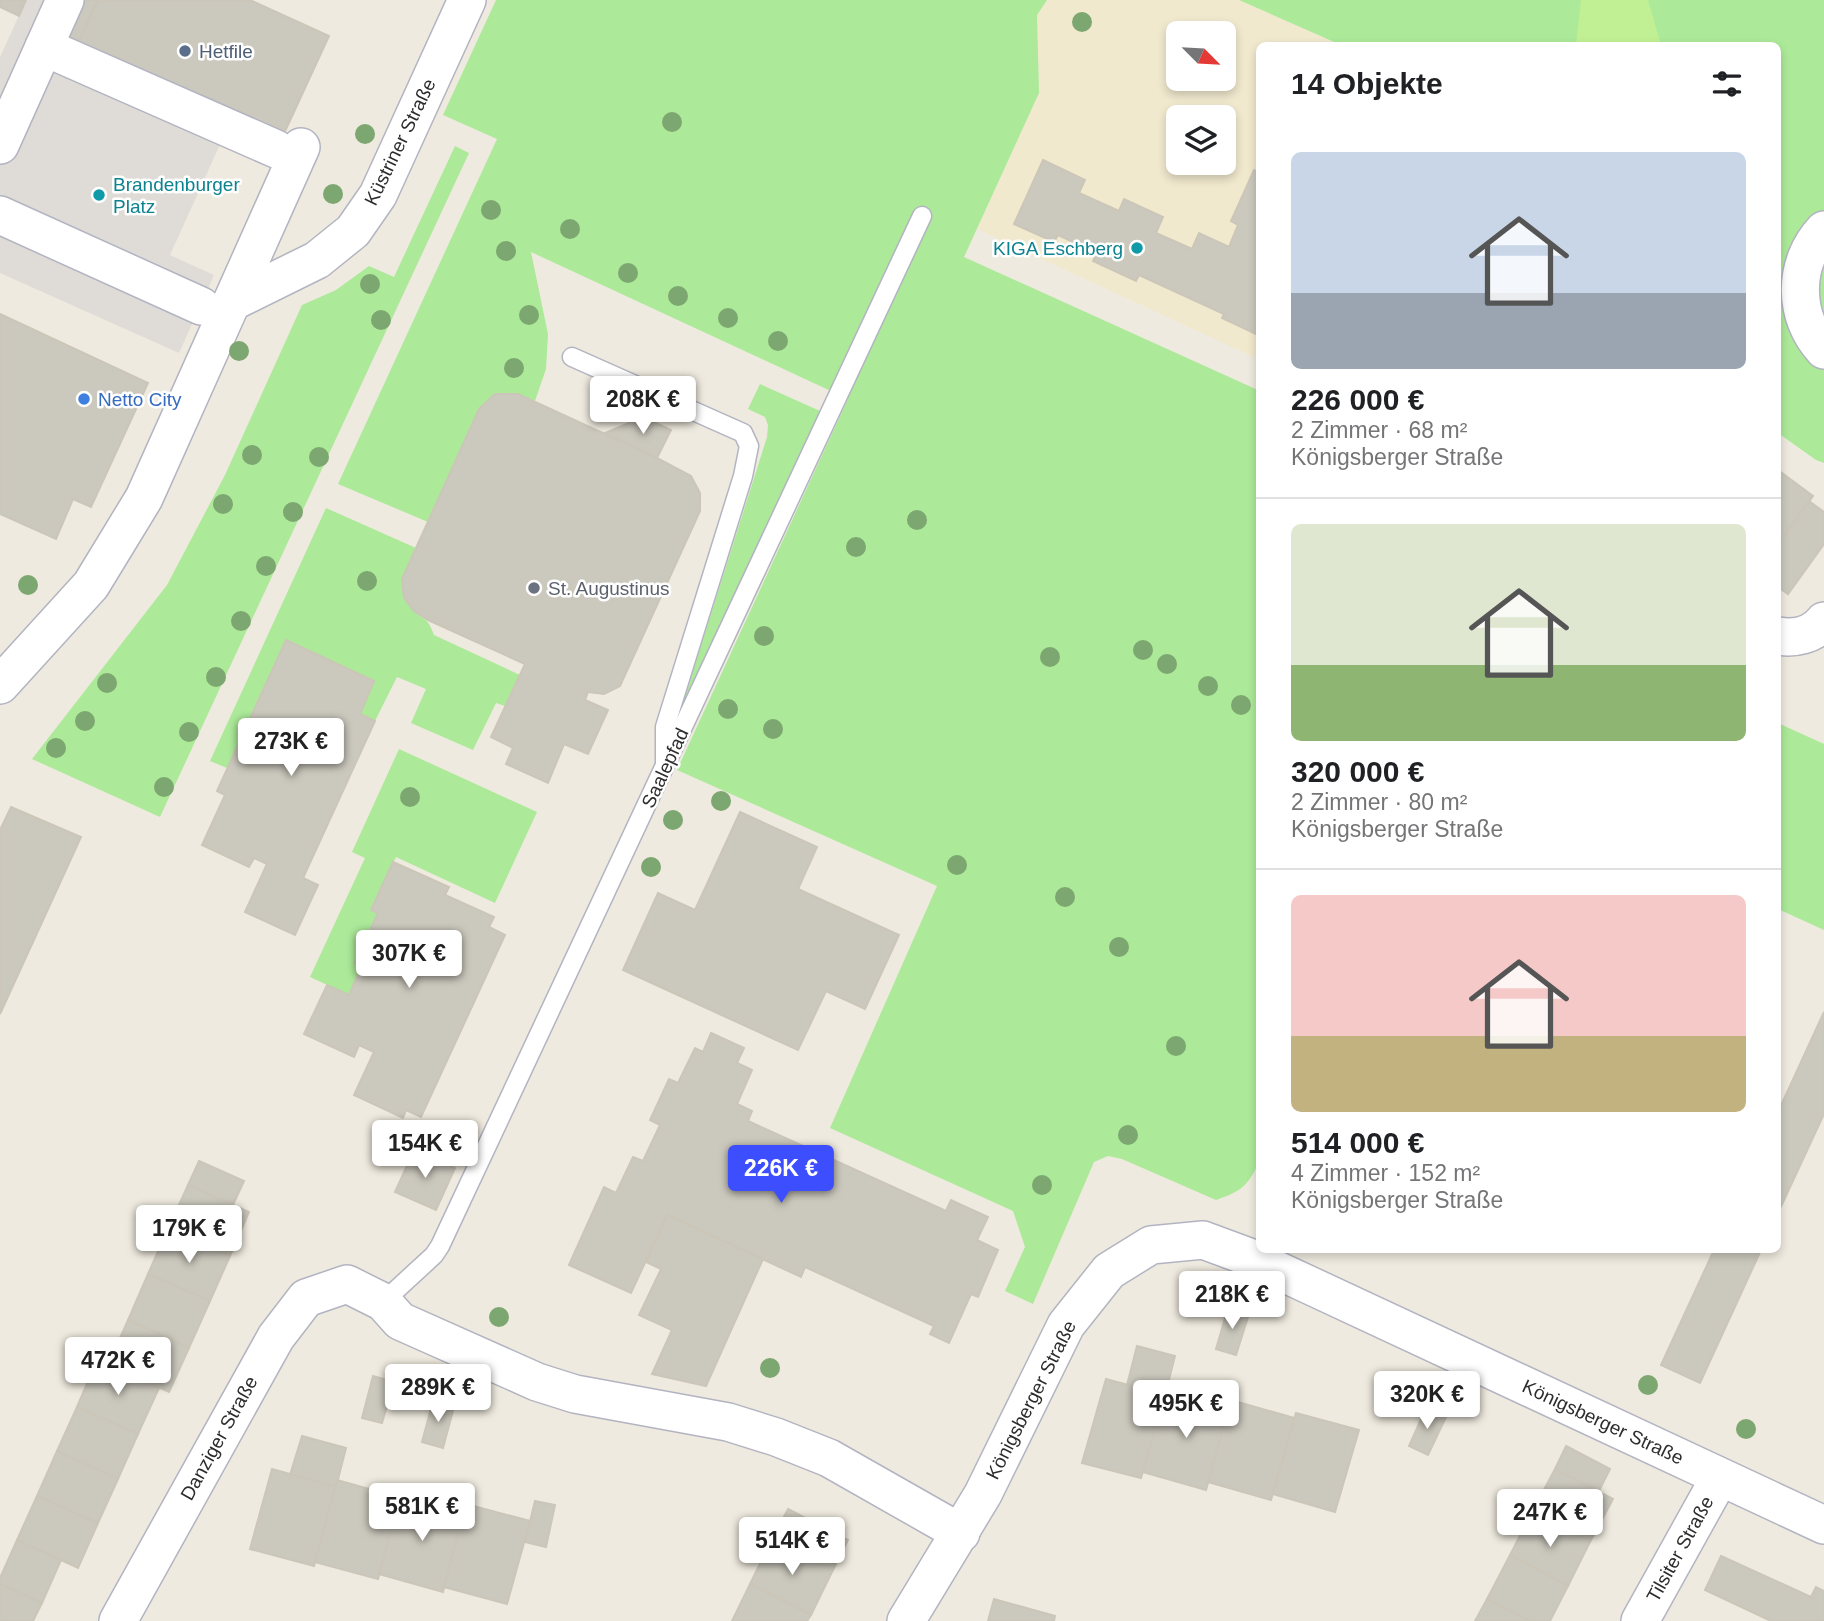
<!DOCTYPE html>
<html lang="de">
<meta charset="utf-8">
<style>
:root{--surface:#fff;--page:#f6f6f6;--text:#202124;--muted:#757577;--line:#e0e0e0;--accent:#3d4eff}
body{margin:0;font-family:Helvetica,sans-serif;background:var(--page);color:var(--text);height:100vh;display:flex;flex-direction:column;font-size:26px;white-space:nowrap}
*{box-sizing:border-box;margin:0}
p{font-size:23px;color:var(--muted)}
.icon{flex:none;width:38px;height:38px;fill:none;stroke:currentColor;stroke-width:2;stroke-linecap:round;stroke-linejoin:round}
.map{position:relative;flex:1;overflow:hidden}
.side{position:absolute;left:1256px;top:42px;width:525px;height:1211px;display:flex;flex-direction:column;background:var(--surface);border-radius:10px;box-shadow:0 4px 10px #0003}
.side>*{flex:none}
.needle{width:46px;rotate:114deg}
.controls{position:absolute;left:1166px;top:21px;display:grid;gap:14px}
.controls a{display:grid;place-items:center;width:70px;height:70px;border-radius:10px;background:var(--surface);box-shadow:0 4px 10px #0003;font-size:35px}
.price{position:absolute;translate:-50% -60px;padding:0 16px;border-radius:7px;background:#fff;color:#222;font-size:23px;line-height:46px;filter:drop-shadow(0 2px 4px #0008)}
.price::after{content:'';position:absolute;left:50%;top:42px;width:21px;height:16px;margin-left:-10px;background:inherit;clip-path:polygon(0 0,100% 0,50% 100%)}
.price.current{background:var(--accent);color:#fff}
ul{padding:0;list-style:none}
li{display:grid;align-content:center;gap:14px;height:371px;padding:0 35px}
li+li{border-top:2px solid var(--line)}
li span{display:grid;place-items:center;height:217px;border-radius:10px;color:#555}
li>.icon{margin-inline-start:auto}
span .icon{width:126px;height:126px;fill:#fffc;stroke-width:1}
li b{font-size:30px}
h2{display:flex;justify-content:space-between;align-items:center;height:84px;padding:0 35px;font-size:30px}
.map>svg:first-child{display:block}
.education{fill:#f1e9ce;fill-rule:evenodd}
.green{fill:#ace999}
.pitch{fill:#c1f094}
.plaza{fill:#dfdcd7}
.building{fill:#cbc8bd;stroke:#cbc6b8;stroke-width:2}
.lines{fill:none;stroke-linecap:round;stroke-linejoin:round}
.lane-casing{stroke:#b3b4c1;stroke-width:21}
.street-casing{stroke:#b3b4c1;stroke-width:40}
.lane{stroke:#fff;stroke-width:18}
.street{stroke:#fff;stroke-width:37}
.tree{fill:#7da770}
.service-dot{fill:#5c6f8a;stroke:#fff;stroke-width:2.5}
.culture-dot{fill:#0f9aa8;stroke:#fff;stroke-width:2.5}
.shop-dot{fill:#3f7fe0;stroke:#fff;stroke-width:2.5}
.worship-dot{fill:#6b7280;stroke:#fff;stroke-width:2.5}
.labels{text-anchor:middle;dominant-baseline:central;stroke-width:5;stroke-linejoin:round;paint-order:stroke}
.service-label{font-size:19px;fill:#4e5e75;stroke:#fff;text-anchor:start}
.street-label{font-size:19px;fill:#2d2d2d;stroke:#fff}
.culture-label{font-size:19px;fill:#0d838f;stroke:#fff;text-anchor:start}
.shop-label{font-size:19px;fill:#366cbe;stroke:#fff;text-anchor:start}
.worship-label{font-size:19px;fill:#5b616d;stroke:#fff;text-anchor:start}
</style>
<div class="map">
<svg width="1824" height="1621" viewBox="0 0 1824 1621">
<rect width="100%" height="100%" fill="#efeadf"/>
<!-- education -->
<path class="education" d="M1047 0H1239L1341 45 1260 46V360L977 229 1039 93 1037 15ZM1178 33H1223V79H1178ZM1178 117H1223V163H1178Z"/>
<!-- green -->
<g class="green">
<path d="M496 0H1047L1037 15 1039 93 964 257 1260 391V1160C1248 1186 1242 1191 1216 1200L1122 1159 1108 1156 1094 1162 1033 1304 1005 1291 1025 1247 1013 1211 830 1128 937 886 677 770 848 399 531 252 548 334 546 369 535 401 518 394H495L428 522 338 484 497 139 443 115Z"/>
<polygon points="1239,0 1824,0 1824,463 1816,460 1778,433 1778,46 1341,45"/>
<polygon points="455,146 469,153 160,817 32,759 167,585 225,475 302,305 336,290 369,266 394,277"/>
<polygon points="760,384 820,411 682,706 767,437 768,425 765,417 748,409"/>
<path d="M326 508 416 548C407 569 393 591 413 610 425 622 427 616 434 635L520 675 505 706 496 703 473 750 411 723 426 689 397 677 375 721 360 714 374 681 286 640 227 768 210 761Z"/>
<polygon points="1778,723 1824,744 1824,930 1778,909"/>
<polygon points="399,749 537,812 495,903 396,857 372,909 378,913 356,963 362,966 349,995 310,977 365,858 352,852"/>
</g>
<!-- pitch -->
<polygon class="pitch" points="1581,0 1648,0 1661,45 1576,45"/>
<!-- plaza -->
<polygon class="plaza" points="26,0 98,0 222,140 170,255 214,275 179,353 0,273 0,57"/>
<!-- building -->
<g class="building">
<polygon points="0,0 26,0 19,16 0,7"/>
<polygon points="78,0 98,0 78,43 55,52"/>
<polygon points="98,0 250,0 329,36 282,138 78,43"/>
<polygon points="1043,160 1085,180 1079,193 1119,211 1124,199 1163,217 1156,233 1192,249 1199,233 1229,247 1238,225 1231,221 1254,170 1260,173 1260,336 1222,318 1224,314 1139,275 1136,281 1093,261 1097,253 1058,235 1054,242 1014,224"/>
<polygon points="0,314 148,383 91,507 73,499 56,539 0,514"/>
<polygon points="495,394 518,394 657,458 691,476 700,493 700,511 620,686 604,694 588,692 585,700 608,710 588,754 564,744 548,783 506,764 513,748 491,737 525,664 428,620 414,611 404,598 402,579 479,409"/>
<polygon points="643,417 671,430 657,458 605,433"/>
<polygon points="1778,470 1813,496 1778,545"/>
<polygon points="1809,501 1824,512 1824,544 1788,594 1778,587 1778,545"/>
<polygon points="286,640 374,681 360,714 375,721 303,878 318,885 295,935 245,912 267,864 254,858 249,867 202,845 225,795 217,791"/>
<polygon points="11,807 81,837 0,1014 0,830"/>
<polygon points="740,812 817,847 798,889 899,935 865,1009 826,991 798,1050 623,970 658,893 695,910"/>
<polygon points="393,862 449,887 445,895 494,917 489,927 505,935 421,1117 406,1110 403,1118 354,1095 374,1052 359,1045 354,1057 304,1034 327,985 349,995 362,966 355,963 378,913 371,910"/>
<polygon points="1824,1012 1824,1114 1778,1213 1778,1112"/>
<polygon points="711,1033 744,1048 737,1063 752,1070 737,1104 752,1111 748,1121 946,1211 951,1200 988,1217 977,1240 998,1250 978,1297 971,1294 949,1343 930,1334 934,1326 805,1267 801,1277 667,1215 631,1293 569,1265 604,1187 616,1193 633,1157 643,1161 660,1125 650,1120 669,1079 678,1083 695,1048 703,1052"/>
<polygon points="414,1150 455,1168 436,1210 395,1192"/>
<polygon points="199,1161 244,1181 233,1205 188,1185"/>
<polygon points="188,1185 249,1212 230,1256 168,1229"/>
<polygon points="667,1215 763,1259 706,1386 652,1374 672,1330 639,1315 661,1269 646,1262"/>
<polygon points="168,1229 230,1256 210,1301 148,1274"/>
<polygon points="1714,1250 1761,1250 1700,1383 1661,1365"/>
<polygon points="148,1274 210,1301 189,1348 128,1320"/>
<polygon points="1228,1308 1249,1314 1236,1355 1216,1349"/>
<polygon points="128,1320 189,1348 169,1392 108,1365"/>
<polygon points="1137,1346 1175,1356 1165,1395 1127,1385"/>
<polygon points="97,1360 159,1388 138,1434 77,1407"/>
<polygon points="373,1376 394,1382 382,1423 362,1418"/>
<polygon points="1106,1379 1165,1395 1141,1478 1082,1463"/>
<polygon points="1166,1389 1229,1407 1206,1490 1143,1472"/>
<polygon points="1231,1400 1294,1418 1271,1500 1208,1482"/>
<polygon points="433,1401 454,1407 443,1448 422,1442"/>
<polygon points="77,1407 138,1434 118,1479 57,1451"/>
<polygon points="1426,1408 1446,1417 1428,1455 1409,1446"/>
<polygon points="1296,1413 1359,1430 1335,1512 1273,1494"/>
<polygon points="302,1436 346,1448 336,1487 290,1475"/>
<polygon points="1566,1446 1610,1469 1599,1491 1555,1469"/>
<polygon points="57,1451 118,1479 98,1523 37,1496"/>
<polygon points="272,1469 336,1487 314,1566 250,1549"/>
<polygon points="1555,1469 1613,1499 1590,1542 1532,1512"/>
<polygon points="337,1480 401,1498 378,1579 315,1562"/>
<polygon points="402,1493 464,1511 443,1592 379,1574"/>
<polygon points="37,1496 98,1523 78,1568 17,1540"/>
<polygon points="535,1501 555,1505 546,1547 525,1542"/>
<polygon points="466,1504 530,1521 507,1604 444,1587"/>
<polygon points="788,1509 848,1540 833,1570 772,1539"/>
<polygon points="1532,1512 1590,1542 1568,1586 1510,1555"/>
<polygon points="772,1539 833,1570 811,1615 750,1584"/>
<polygon points="17,1540 61,1560 42,1603 0,1584 0,1578"/>
<polygon points="1510,1555 1568,1586 1550,1621 1530,1621 1487,1599"/>
<polygon points="1721,1556 1811,1597 1816,1587 1824,1591 1824,1621 1771,1621 1705,1590"/>
<polygon points="0,1584 42,1603 33,1621 0,1621"/>
<polygon points="750,1584 811,1615 807,1621 732,1621"/>
<polygon points="994,1599 1055,1616 1054,1621 988,1621"/>
<polygon points="1487,1599 1530,1621 1475,1621"/>
</g>
<g class="lines">
<!-- lane casing -->
<g class="lane-casing">
<g id="lane">
<polyline points="572,357 743,433 749,446 743,476 665,727 665,763"/>
<polyline points="383,1302 434,1255 440,1246 922,216"/>
</g>
</g>
<!-- street casing -->
<g class="street-casing">
<g id="street">
<polyline points="44,47 276,149"/>
<polyline points="0,145 65,0"/>
<polyline points="0,215 201,306"/>
<path d="M1824 230C1792 264 1793 317 1824 350"/>
<polyline points="232,302 317,260 353,231 378,195 467,0"/>
<path d="M1778 636C1795 639 1813 635 1824 621"/>
<polyline points="0,685 91,585 144,498 301,147"/>
<polyline points="118,1621 276,1337 306,1298 347,1284 383,1302 400,1321 537,1382 575,1394 728,1422 776,1437 829,1458 961,1533"/>
<polyline points="906,1621 983,1494 1066,1325 1109,1271 1151,1245 1203,1240 1249,1257 1824,1525"/>
<polyline points="1640,1621 1720,1477"/>
</g>
</g>
<!-- lane -->
<use href="#lane" class="lane"/>
<!-- street -->
<use href="#street" class="street"/>
</g>
<!-- trees -->
<g class="tree">
<circle cx="1082" cy="22" r="10"/>
<circle cx="672" cy="122" r="10"/>
<circle cx="365" cy="134" r="10"/>
<circle cx="333" cy="194" r="10"/>
<circle cx="491" cy="210" r="10"/>
<circle cx="570" cy="229" r="10"/>
<circle cx="506" cy="251" r="10"/>
<circle cx="628" cy="273" r="10"/>
<circle cx="370" cy="284" r="10"/>
<circle cx="678" cy="296" r="10"/>
<circle cx="529" cy="315" r="10"/>
<circle cx="728" cy="318" r="10"/>
<circle cx="381" cy="320" r="10"/>
<circle cx="778" cy="341" r="10"/>
<circle cx="239" cy="351" r="10"/>
<circle cx="514" cy="368" r="10"/>
<circle cx="252" cy="455" r="10"/>
<circle cx="319" cy="457" r="10"/>
<circle cx="223" cy="504" r="10"/>
<circle cx="293" cy="512" r="10"/>
<circle cx="917" cy="520" r="10"/>
<circle cx="856" cy="547" r="10"/>
<circle cx="266" cy="566" r="10"/>
<circle cx="367" cy="581" r="10"/>
<circle cx="28" cy="585" r="10"/>
<circle cx="241" cy="621" r="10"/>
<circle cx="764" cy="636" r="10"/>
<circle cx="1143" cy="650" r="10"/>
<circle cx="1050" cy="657" r="10"/>
<circle cx="1167" cy="664" r="10"/>
<circle cx="216" cy="677" r="10"/>
<circle cx="107" cy="683" r="10"/>
<circle cx="1208" cy="686" r="10"/>
<circle cx="1241" cy="705" r="10"/>
<circle cx="728" cy="709" r="10"/>
<circle cx="85" cy="721" r="10"/>
<circle cx="773" cy="729" r="10"/>
<circle cx="189" cy="732" r="10"/>
<circle cx="56" cy="748" r="10"/>
<circle cx="164" cy="787" r="10"/>
<circle cx="410" cy="797" r="10"/>
<circle cx="721" cy="801" r="10"/>
<circle cx="673" cy="820" r="10"/>
<circle cx="957" cy="865" r="10"/>
<circle cx="651" cy="867" r="10"/>
<circle cx="1065" cy="897" r="10"/>
<circle cx="1119" cy="947" r="10"/>
<circle cx="1176" cy="1046" r="10"/>
<circle cx="1128" cy="1135" r="10"/>
<circle cx="1042" cy="1185" r="10"/>
<circle cx="499" cy="1317" r="10"/>
<circle cx="770" cy="1368" r="10"/>
<circle cx="1648" cy="1385" r="10"/>
<circle cx="1746" cy="1429" r="10"/>
</g>
<!-- markers -->
<circle class="service-dot" cx="185" cy="51" r="7"/>
<g class="culture-dot">
<circle cx="99" cy="195" r="7"/>
<circle cx="1137" cy="248" r="7"/>
</g>
<circle class="shop-dot" cx="84" cy="399" r="7"/>
<circle class="worship-dot" cx="534" cy="588" r="7"/>
<g class="labels">
<!-- service labels -->
<g class="service-label">
<text x="199" y="51">Hetfile</text>
</g>
<!-- street labels -->
<g class="street-label">
<text transform="translate(400 142) rotate(-64)">Küstriner Straße</text>
<text transform="translate(665 768) rotate(-65)">Saalepfad</text>
<text transform="translate(1031 1400) rotate(-63)">Königsberger Straße</text>
<text transform="translate(1603 1422) rotate(25)">Königsberger Straße</text>
<text transform="translate(219 1438) rotate(-61)">Danziger Straße</text>
<text transform="translate(1680 1549) rotate(-61)">Tilsiter Straße</text>
</g>
<!-- culture labels -->
<g class="culture-label">
<text x="113" y="184">Brandenburger<tspan x="113" dy="22">Platz</tspan></text>
<text x="1123" y="248" text-anchor="end">KIGA Eschberg</text>
</g>
<!-- shop labels -->
<g class="shop-label">
<text x="98" y="399">Netto City</text>
</g>
<!-- worship labels -->
<g class="worship-label">
<text x="548" y="588">St. Augustinus</text>
</g>
</g>
</svg>
<div class="controls">
<a><svg class="needle" viewBox="-14 -14 28 28"><path d="M0-13l5 13h-10z" fill="#e53935"/><path d="M0 13l5-13h-10z" fill="#757577"/></svg></a>
<a><svg class="icon" aria-label="layers" viewBox="0 0 24 24"><path d="M12 4l9 5-9 5-9-5zM3 14l9 5 9-5"/></svg></a>
</div>
<b class="price" style="left:643px;top:436px">208K €</b>
<b class="price" style="left:291px;top:778px">273K €</b>
<b class="price" style="left:409px;top:990px">307K €</b>
<b class="price" style="left:425px;top:1180px">154K €</b>
<b class="price current" style="left:781px;top:1205px">226K €</b>
<b class="price" style="left:189px;top:1265px">179K €</b>
<b class="price" style="left:1232px;top:1331px">218K €</b>
<b class="price" style="left:118px;top:1397px">472K €</b>
<b class="price" style="left:438px;top:1424px">289K €</b>
<b class="price" style="left:1427px;top:1431px">320K €</b>
<b class="price" style="left:1186px;top:1440px">495K €</b>
<b class="price" style="left:422px;top:1543px">581K €</b>
<b class="price" style="left:1550px;top:1549px">247K €</b>
<b class="price" style="left:792px;top:1577px">514K €</b>
<section class="side">
<h2>14 Objekte<svg class="icon" aria-label="filters" viewBox="0 0 24 24"><path d="M4 7h16M4 17h16"/><circle cx="9" cy="7" r="2"/><circle cx="15" cy="17" r="2"/></svg></h2>
<ul>
<li><span style="background:linear-gradient(#c9d6e8 65%,#9aa5b1 0)"><svg class="icon" aria-label="home" viewBox="0 0 24 24"><path d="M3 11l9-7 9 7M6 9v11h12V9"/></svg></span><div><b>226 000 €</b><p>2 Zimmer · 68 m²</p><p>Königsberger Straße</p></div></li>
<li><span style="background:linear-gradient(#dfe7d0 65%,#8fb573 0)"><svg class="icon" aria-label="home" viewBox="0 0 24 24"><path d="M3 11l9-7 9 7M6 9v11h12V9"/></svg></span><div><b>320 000 €</b><p>2 Zimmer · 80 m²</p><p>Königsberger Straße</p></div></li>
<li><span style="background:linear-gradient(#f6c9c9 65%,#c2b280 0)"><svg class="icon" aria-label="home" viewBox="0 0 24 24"><path d="M3 11l9-7 9 7M6 9v11h12V9"/></svg></span><div><b>514 000 €</b><p>4 Zimmer · 152 m²</p><p>Königsberger Straße</p></div></li>
</ul>
</section>
</div>
